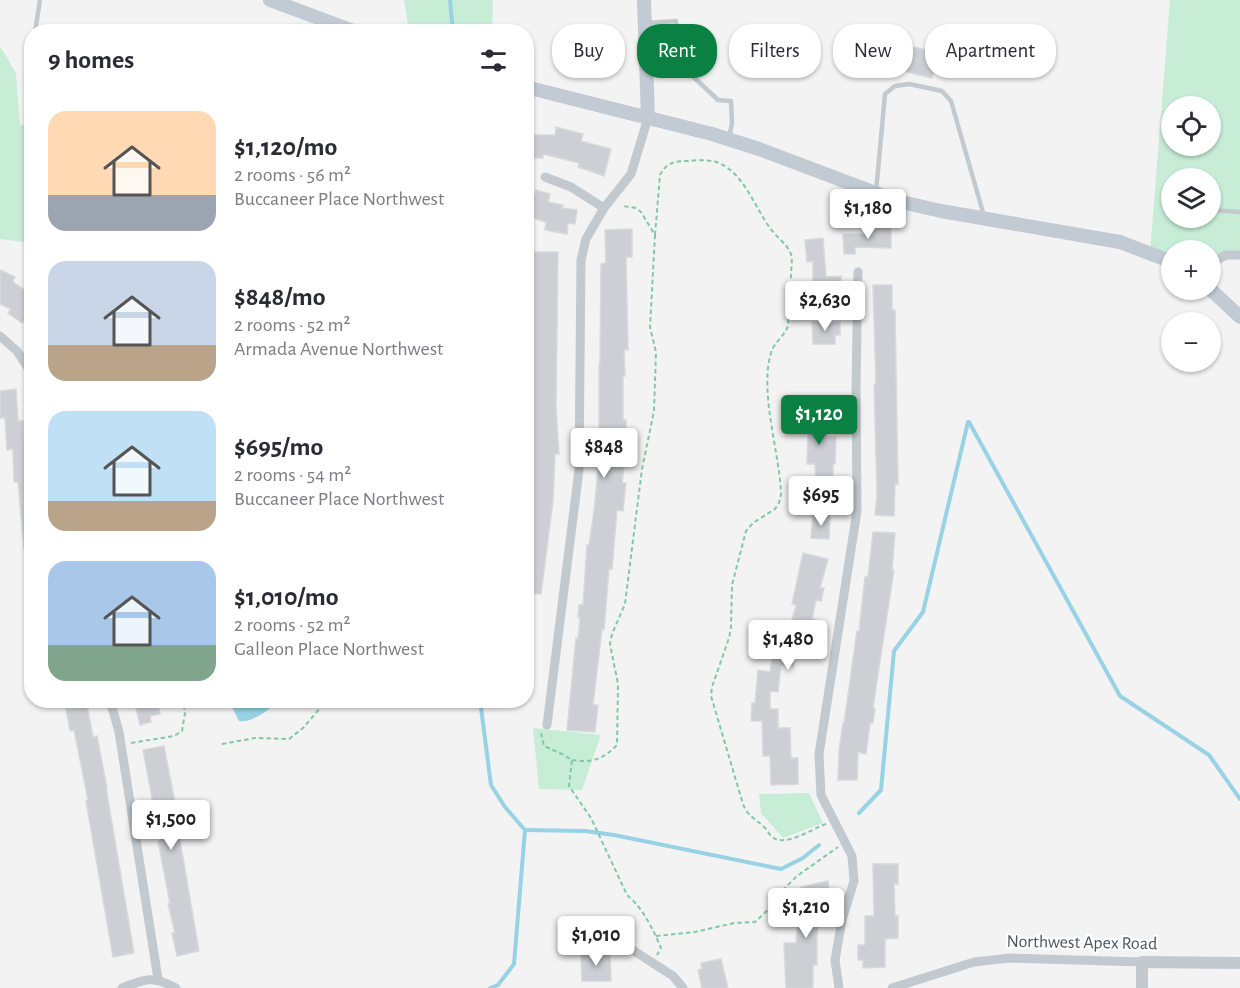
<!DOCTYPE html>
<meta charset="utf-8">
<style>
:root{--surface:#fff;--page:#f2f2f3;--text:#2b2b33;--muted:#7c7c81;--accent:#0b8043}
body{margin:0;font-family:"Alegreya Sans",sans-serif;background:var(--page);color:var(--text);height:100vh;display:flex;flex-direction:column;font-size:22px;white-space:nowrap}
*{box-sizing:border-box;margin:0}
p{font-size:20px;color:var(--muted)}
.icon{flex:none;width:33px;height:33px;fill:none;stroke:currentColor;stroke-width:2;stroke-linecap:round;stroke-linejoin:round}
.map{position:relative;flex:1;overflow:hidden}
.sheet{position:absolute;left:24px;top:24px;width:510px;height:684px;display:flex;flex-direction:column;background:var(--surface);border-radius:24px;box-shadow:0 2px 4px #0004}
.sheet>*{flex:none}
.top-card{position:absolute;left:552px;top:24px;width:570px;height:54px;display:flex;gap:12px}
.buttons{position:absolute;left:1161px;top:96px;display:grid;gap:12px}
.buttons a{display:grid;place-items:center;width:60px;height:60px;border-radius:50%;background:var(--surface);box-shadow:0 2px 4px #0004;font-size:30px}
.price{position:absolute;translate:-50% -51px;padding:0 14px;border-radius:6px;background:#fff;color:#222;font-size:20px;line-height:39px;filter:drop-shadow(0 2px 3px #0008)}
.price::after{content:'';position:absolute;left:50%;top:36px;width:18px;height:14px;margin-left:-9px;background:inherit;clip-path:polygon(0 0,100% 0,50% 100%)}
.price.on{background:var(--accent);color:#fff}
ul{padding:0;list-style:none}
li{display:flex;align-items:center;gap:18px;height:150px;padding:0 24px}
li span{display:grid;place-items:center;flex:none;width:168px;height:120px;border-radius:18px;color:#555}
li>.icon{margin-inline-start:auto}
span .icon{width:72px;height:72px;fill:#fffc;stroke-width:1}
li b{font-size:26px}
h2{display:flex;justify-content:space-between;align-items:center;height:72px;padding:0 24px;font-size:26px}
.tag{padding:0 21px;border-radius:24px;background:var(--surface);box-shadow:0 2px 4px #0004;font-size:21px;line-height:54px}
.tag.on{background:var(--accent);color:#fff}
.map>svg:first-child{display:block}
.green{fill:#c7edd7;fill-rule:evenodd}
.water{fill:#98d2e5}
.lines{fill:none;stroke-linecap:round;stroke-linejoin:round}
.stream{stroke:#98d2e5;stroke-width:4}
.building{fill:#cdcfd4;stroke:#d7d9dd;stroke-width:1.5}
.path{stroke:#81c8a8;stroke-width:2;stroke-dasharray:4.5 3;stroke-linecap:butt}
.service{stroke:#c2c9cf;stroke-width:4.5}
.minor{stroke:#c2c9cf;stroke-width:9}
.tertiary{stroke:#c2c9cf;stroke-width:12}
.secondary{stroke:#c2cad4;stroke-width:14}
.labels{text-anchor:middle;dominant-baseline:central;stroke-width:4.5;stroke-linejoin:round;paint-order:stroke}
.street-label{font-size:18px;fill:#4c555e;stroke:#fff}
</style>
<div class="map">
<svg width="1240" height="988" viewBox="0 0 1240 988">
<rect width="100%" height="100%" fill="#f4f3f3"/>
<!-- green -->
<g class="green">
<polygon points="404,0 493,0 492,31 409,31"/>
<path d="M1170 0H1240V255L1211 264 1210 250H1172L1171 262 1150 252ZM1172 106H1210V146H1172ZM1172 178H1210V218H1172Z"/>
<polygon points="0,46 16,73 20,125 31,124 31,243 0,239"/>
<polygon points="533,728 601,735 582,790 539,789"/>
<polygon points="809,793 823,823 783,838 761,813 759,794"/>
</g>
<!-- water -->
<path class="water" d="M229 701H277C270 710 251 723 239 721Z"/>
<g class="lines">
<!-- stream -->
<g class="stream">
<polyline points="450,0 453,32"/>
<polyline points="969,422 1120,696 1209,755 1240,799"/>
<polyline points="480,700 491,785 505,807 525,830 514,964 498,985 490,988"/>
<polyline points="859,813 881,790 894,651 923,612 968,422"/>
<polyline points="525,830 585,831 614,835 781,869 803,858 819,845"/>
</g>
</g>
<!-- building -->
<g class="building">
<polygon points="890,41 938,53 932,78 883,66"/>
<polygon points="556,127 583,134 581,141 611,149 604,176 578,167 579,163 543,154 543,158 526,158 526,135 555,135"/>
<polygon points="536,190 550,194 548,202 563,205 562,208 577,210 575,224 568,223 567,234 545,230 546,222 526,216 526,192 535,195"/>
<polygon points="891,225 891,248 855,247 855,254 844,254 843,234 872,234 872,226"/>
<polygon points="632,229 632,257 626,257 628,350 624,350 625,376 623,376 623,420 626,420 625,457 622,483 626,483 623,511 617,510 612,569 609,569 604,630 602,629 593,705 598,705 595,732 567,730 576,638 578,639 580,617 578,617 579,605 583,605 587,545 589,545 594,511 601,441 599,441 599,364 600,364 601,264 606,263 605,230"/>
<polygon points="823,238 826,277 841,276 841,304 813,304 813,261 807,262 805,240"/>
<polygon points="529,252 558,252 556,408 559,454 555,454 553,501 541,594 526,593 526,481 527,472 531,473 528,403 526,403 526,376 529,376 529,347 532,347"/>
<polygon points="0,270 15,277 13,282 32,295 32,330 24,321 22,323 8,313 11,309 0,304"/>
<polygon points="873,285 892,285 892,310 895,310 898,484 895,484 894,516 875,515 877,495 874,384 876,384"/>
<polygon points="812,322 840,322 840,335 835,335 835,344 813,344"/>
<polygon points="16,389 18,421 23,421 25,454 30,453 32,549 24,549 18,482 14,482 13,449 7,450 5,418 0,418 0,391"/>
<polygon points="799,406 822,406 822,415 827,415 827,437 836,437 835,464 833,464 833,492 816,493 815,464 807,464 808,428 799,428"/>
<polygon points="813,514 830,516 829,539 811,538"/>
<polygon points="873,532 895,533 892,570 894,570 880,661 873,708 875,709 873,723 870,723 866,754 858,752 857,780 838,780 839,751 843,723 844,723 857,631 859,631 865,577 868,577"/>
<polygon points="803,553 828,559 820,588 824,588 821,601 816,600 812,619 819,621 813,643 798,639 793,667 781,665 778,692 770,691 770,709 778,709 778,728 790,728 791,758 798,758 798,784 771,785 770,756 763,756 762,721 751,721 752,703 755,703 758,670 770,672 775,644 785,646 796,605 792,604"/>
<polygon points="134,700 157,700 160,714 150,716 151,722 140,725"/>
<polygon points="87,706 93,737 97,736 107,788 106,788 134,953 113,957 86,801 88,800 74,730 70,731 66,709"/>
<polygon points="164,746 179,823 177,823 199,951 177,956 172,933 175,933 168,904 170,903 158,841 160,840 143,750"/>
<polygon points="873,864 898,864 898,884 894,884 895,916 898,916 898,938 885,939 885,967 863,968 863,960 858,960 858,945 865,945 865,916 874,916"/>
<polygon points="828,881 830,894 826,894 829,905 820,906 817,935 817,965 813,965 813,988 786,988 784,943 796,943 799,913 806,914 801,887"/>
<polygon points="581,954 610,954 611,981 582,981"/>
<polygon points="721,959 728,988 702,988 698,970 702,969 701,963"/>
</g>
<g class="lines">
<!-- path -->
<g class="path">
<path d="M655 235 660 175C666 163 674 161 687 161 699 160 713 159 723 165 745 177 756 209 770 228 778 239 788 244 792 257L788 326C784 337 774 342 771 353 759 393 780 453 781 495L779 503 775 509 753 523 746 531 732 585 731 627 729 638 712 687 711 696 743 804C748 817 756 819 765 828 768 831 769 834 771 836 784 849 813 828 826 824"/>
<polyline points="526,670 533,662"/>
<path d="M541 733 544 746 562 754 572 760 569 786 591 818 627 895C643 908 653 929 661 948L657 955"/>
<polyline points="131,743 174,736 182,731 185,713 183,700"/>
<polyline points="222,744 255,738 289,739 303,728 327,700"/>
<path d="M572 760C592 763 602 760 617 745L618 684 610 644 612 634 625 604 642 469 654 411 656 352 650 327 655 235 641 212 636 208 623 206"/>
<polyline points="656,936 695,932 734,923 755,922 772,906 782,891 797,876 838,847"/>
</g>
<!-- service -->
<g class="service">
<polyline points="647,23 676,21 677,57 683,67 718,100 731,101 732,124 729,137"/>
<polyline points="35,32 40,0"/>
<polyline points="32,48 32,50"/>
<polyline points="876,192 885,94 895,86 909,84 942,91 951,101 984,216"/>
<polyline points="1210,210 1240,212"/>
</g>
<!-- minor -->
<g class="minor">
<polyline points="545,177 571,187 604,208"/>
<polyline points="1210,264 1226,255 1240,255"/>
<polyline points="0,336 17,351 32,374"/>
<polyline points="110,700 119,732 158,979"/>
<polyline points="547,725 579,470 581,260 586,239 604,208 631,174 648,118"/>
<polyline points="631,949 673,976 683,988"/>
<path d="M122 988C147 978 153 976 176 988"/>
<polyline points="839,988 835,960 842,920 854,881 852,856 821,795 819,754 857,511 856,387 858,272"/>
<polyline points="892,988 974,962 1010,958 1142,962"/>
</g>
<!-- tertiary -->
<polyline class="tertiary" points="1142,988 1142,962 1240,963"/>
<!-- secondary -->
<g class="secondary">
<polyline points="270,0 356,32"/>
<polyline points="644,0 648,118"/>
<polyline points="526,87 712,134 759,149 897,201 941,211 1120,242 1172,262"/>
<polyline points="1210,289 1240,317"/>
</g>
</g>
<g class="labels">
<!-- street labels -->
<g class="street-label">
<text transform="translate(1082 943) rotate(1)">Northwest Apex Road</text>
</g>
</g>
</svg>
<div class="buttons">
<a><svg class="icon" aria-label="locate" viewBox="0 0 24 24"><circle cx="12" cy="12" r="6"/><path d="M12 2v4M12 18v4M2 12h4M18 12h4"/></svg></a>
<a><svg class="icon" aria-label="layers" viewBox="0 0 24 24"><path d="M12 4l9 5-9 5-9-5zM3 14l9 5 9-5"/></svg></a>
<a>+</a>
<a>−</a>
</div>
<b class="price" style="left:868px;top:240px">$1,180</b>
<b class="price" style="left:825px;top:332px">$2,630</b>
<b class="price on" style="left:819px;top:446px">$1,120</b>
<b class="price" style="left:604px;top:479px">$848</b>
<b class="price" style="left:821px;top:527px">$695</b>
<b class="price" style="left:788px;top:671px">$1,480</b>
<b class="price" style="left:171px;top:851px">$1,500</b>
<b class="price" style="left:806px;top:939px">$1,210</b>
<b class="price" style="left:596px;top:967px">$1,010</b>
<div class="top-card">
<a class="tag">Buy</a>
<a class="tag on">Rent</a>
<a class="tag">Filters</a>
<a class="tag">New</a>
<a class="tag">Apartment</a>
</div>
<section class="sheet">
<h2>9 homes<svg class="icon" aria-label="filters" viewBox="0 0 24 24"><path d="M4 7h16M4 17h16"/><circle cx="9" cy="7" r="2"/><circle cx="15" cy="17" r="2"/></svg></h2>
<ul>
<li><span style="background:linear-gradient(#ffd9b3 70%,#9aa5b1 0)"><svg class="icon" aria-label="home" viewBox="0 0 24 24"><path d="M3 11l9-7 9 7M6 9v11h12V9"/></svg></span><div><b>$1,120/mo</b><p>2 rooms · 56 m²</p><p>Buccaneer Place Northwest</p></div></li>
<li><span style="background:linear-gradient(#c9d6e8 70%,#b9a48a 0)"><svg class="icon" aria-label="home" viewBox="0 0 24 24"><path d="M3 11l9-7 9 7M6 9v11h12V9"/></svg></span><div><b>$848/mo</b><p>2 rooms · 52 m²</p><p>Armada Avenue Northwest</p></div></li>
<li><span style="background:linear-gradient(#bfe0f5 75%,#b9a48a 0)"><svg class="icon" aria-label="home" viewBox="0 0 24 24"><path d="M3 11l9-7 9 7M6 9v11h12V9"/></svg></span><div><b>$695/mo</b><p>2 rooms · 54 m²</p><p>Buccaneer Place Northwest</p></div></li>
<li><span style="background:linear-gradient(#a9c7e8 70%,#7fa58c 0)"><svg class="icon" aria-label="home" viewBox="0 0 24 24"><path d="M3 11l9-7 9 7M6 9v11h12V9"/></svg></span><div><b>$1,010/mo</b><p>2 rooms · 52 m²</p><p>Galleon Place Northwest</p></div></li>
</ul>
</section>
</div>
